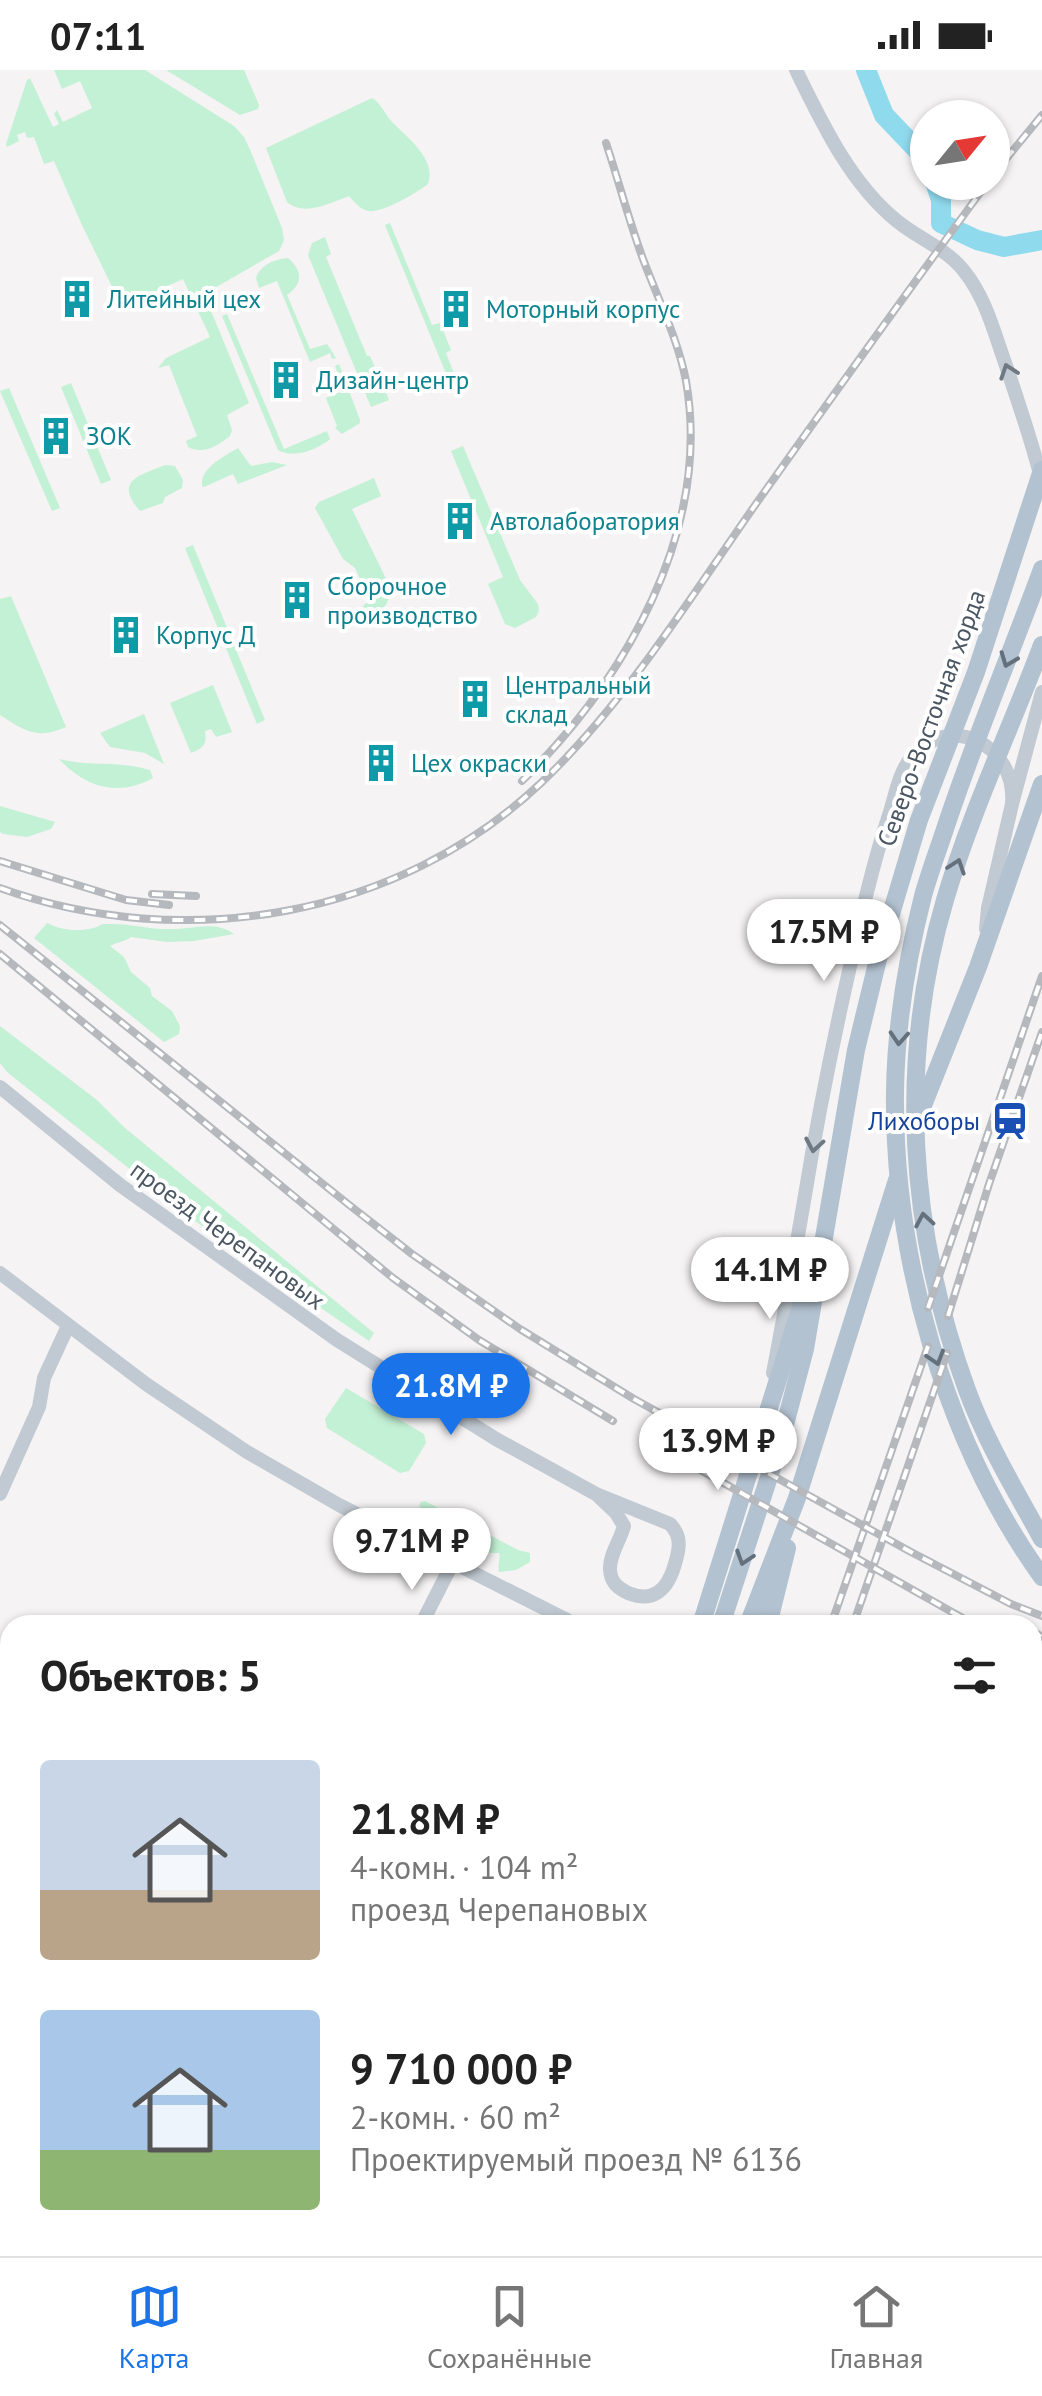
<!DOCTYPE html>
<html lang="ru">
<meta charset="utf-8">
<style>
:root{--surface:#fff;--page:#f6f6f6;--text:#222;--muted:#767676;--line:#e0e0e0;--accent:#1a73e8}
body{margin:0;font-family:"PT Sans",sans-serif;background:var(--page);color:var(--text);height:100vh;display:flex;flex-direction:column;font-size:38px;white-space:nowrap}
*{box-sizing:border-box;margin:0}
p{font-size:32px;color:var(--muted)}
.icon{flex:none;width:55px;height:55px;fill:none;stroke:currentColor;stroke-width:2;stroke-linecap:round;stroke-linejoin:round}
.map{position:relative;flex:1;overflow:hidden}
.panel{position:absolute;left:0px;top:1545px;width:1042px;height:642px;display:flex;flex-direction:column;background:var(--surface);border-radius:30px 30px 0 0;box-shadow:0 2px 8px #0004}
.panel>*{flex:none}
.needle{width:65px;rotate:60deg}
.fabs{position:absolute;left:910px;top:30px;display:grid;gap:20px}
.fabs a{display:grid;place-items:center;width:100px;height:100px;border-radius:50%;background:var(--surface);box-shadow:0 2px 8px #0004;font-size:50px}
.price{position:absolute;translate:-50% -85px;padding:0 22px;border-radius:35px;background:#fff;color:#222;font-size:32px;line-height:65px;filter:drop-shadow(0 2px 5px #0008)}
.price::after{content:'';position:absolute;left:50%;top:60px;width:30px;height:22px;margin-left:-15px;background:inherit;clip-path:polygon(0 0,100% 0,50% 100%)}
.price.active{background:var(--accent);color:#fff}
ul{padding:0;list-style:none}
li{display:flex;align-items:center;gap:30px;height:250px;padding:0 40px}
li span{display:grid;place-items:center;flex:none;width:280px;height:200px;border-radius:10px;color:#555}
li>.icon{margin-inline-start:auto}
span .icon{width:120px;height:120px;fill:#fffc;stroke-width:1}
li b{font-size:42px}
h2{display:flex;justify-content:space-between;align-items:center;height:120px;padding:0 40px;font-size:42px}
.status{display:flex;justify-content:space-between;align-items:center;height:70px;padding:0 50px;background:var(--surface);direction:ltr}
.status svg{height:28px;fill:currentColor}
.tab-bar{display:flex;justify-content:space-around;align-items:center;height:140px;border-top:2px solid var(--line);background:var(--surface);font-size:28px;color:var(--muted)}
.tab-bar a{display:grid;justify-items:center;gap:5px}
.tab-bar .active{color:var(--accent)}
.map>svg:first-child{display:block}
.green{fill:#c3f1d5}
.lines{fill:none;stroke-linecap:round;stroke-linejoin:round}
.river{stroke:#90daee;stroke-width:20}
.minor{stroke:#c1cad2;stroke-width:14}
.major{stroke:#b3c2d1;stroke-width:18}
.rail-casing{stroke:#b5b8bd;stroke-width:8}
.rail{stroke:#fff;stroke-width:4;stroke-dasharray:11;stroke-linecap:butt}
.oneway{stroke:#6e7983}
.oneway2{stroke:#64717d}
.labels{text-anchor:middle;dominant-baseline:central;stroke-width:8;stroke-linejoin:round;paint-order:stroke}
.culture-label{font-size:25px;fill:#0d838f;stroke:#fff;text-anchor:start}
.street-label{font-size:25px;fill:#4a5661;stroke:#fff}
.transit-label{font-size:25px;fill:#164399;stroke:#fff;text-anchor:end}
</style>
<div class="status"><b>07:11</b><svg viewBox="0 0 49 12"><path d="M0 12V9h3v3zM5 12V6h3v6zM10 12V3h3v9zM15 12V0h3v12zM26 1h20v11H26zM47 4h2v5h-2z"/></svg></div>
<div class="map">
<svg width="1042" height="2186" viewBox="0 0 1042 2186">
<rect width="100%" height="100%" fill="#f5f3f3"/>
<!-- green -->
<g class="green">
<path d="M54 0H145L234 56 244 67 251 82 282 158 284 170 279 181 204 224 249 333 227 345 232 360 230 366C217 376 204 385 188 377L186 371 197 366 169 295 158 298 166 288 210 267 183 209 127 234 120 233 81 153 54 91 44 94 34 67 27 68 25 62 17 65 19 71 7 77 6 74 27 10 30 8 53 57 59 54 54 44 57 40 63 52 92 38 80 11 62 19Z"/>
<polygon points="166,0 244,0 259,35 258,39 240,45"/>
<path d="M372 28C382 34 385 45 393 53 408 68 437 90 428 114 416 123 384 143 368 141 360 139 354 132 349 126 330 133 304 147 287 132L266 78Z"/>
<polygon points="390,153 432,255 440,253 451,280 446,283 454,303 447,306 385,155"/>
<polygon points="325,167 331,184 326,187 367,286 370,286 389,330 371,337 308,185 312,173"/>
<path d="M288 188C303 201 303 214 287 225L310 279 327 274 336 288 332 289 330 283 310 292 277 211 259 218 256 208C260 195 275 189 288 188Z"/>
<path d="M227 244 284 379 327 361 330 369C317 380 294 389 278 380L222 246Z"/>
<polygon points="339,294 360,350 360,353 342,364 335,358 337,356 326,328 345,320 335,296"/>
<polygon points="71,313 111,410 101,414 61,317"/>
<polygon points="9,318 60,438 52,441 0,321"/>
<polygon points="463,376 520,510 538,534 539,541 536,547 515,558 505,554 488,514 503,507 451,381"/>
<path d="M238 378 251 396 272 392 287 395 238 414 233 404 204 417 202 416C200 398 223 387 238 378Z"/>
<path d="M165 395 175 396 183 410 182 418 165 427 163 433 140 441C114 411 138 406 165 395Z"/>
<polygon points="374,408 381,426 352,439 392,521 386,535 373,547 366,546 362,537 369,530 355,498 343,489 315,438 319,432"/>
<polygon points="193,475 265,650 257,654 185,478"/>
<path d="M11 526 66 657C36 670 25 661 0 645V529Z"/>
<path d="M213 615 232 662 216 667 211 659 205 661C207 674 204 678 191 683L170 633Z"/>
<polygon points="144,644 164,694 145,683 110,677 100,663"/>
<path d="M59 689C91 697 117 690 150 700L153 708C118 727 86 718 59 689Z"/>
<polygon points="0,736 55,752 51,759 27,767 3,764 0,762"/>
<path d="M47 853C60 860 78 862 93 858 103 856 97 854 108 854 129 853 151 860 172 859 192 859 216 850 234 864L194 871 167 872 131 867C124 872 117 872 110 876L124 887 131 902 150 918 152 926 172 941 180 956 179 964 164 972 34 868Z"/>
<polygon points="0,956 97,1030 125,1058 374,1263 369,1271 203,1157 7,1002 0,993"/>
<polygon points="346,1318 424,1364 426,1373 409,1401 400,1403 327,1358 325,1349"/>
<path d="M425 1431 518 1480 530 1483V1492L516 1500 499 1502C497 1495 501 1489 499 1483 478 1484 484 1478 472 1465L423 1440 419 1436 421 1432Z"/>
</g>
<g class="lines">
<!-- river -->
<g class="river">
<polyline points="866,0 884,45 923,86 928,97"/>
<polyline points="935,112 941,130 941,153 977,170 1004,177 1042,170"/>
</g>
<!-- minor -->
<g class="minor">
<path d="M796 0C822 53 850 113 897 151 919 169 947 179 964 201 984 226 992 255 1002 284 1016 325 1030 365 1041 408"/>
<polyline points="986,859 988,838 1012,734 1042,622"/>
<path d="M0 1017 120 1115 337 1270 496 1369 596 1424 670 1454C683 1467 679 1481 674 1497 667 1520 653 1533 628 1523 618 1518 611 1513 610 1500 609 1485 620 1471 624 1456L616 1443 596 1424"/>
<polyline points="0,1203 146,1314 247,1382 339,1435 577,1555"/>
<path d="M773 1303C784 1246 794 1189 804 1131 817 1051 833 971 851 892 862 842 873 793 889 745 895 727 899 702 911 688 950 640 1017 676 1012 734"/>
<polyline points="0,1424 39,1337 44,1308 68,1256"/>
<polyline points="423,1555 422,1553 453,1492"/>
<polyline points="704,2186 707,2178"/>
</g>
<!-- major -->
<g class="major">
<path d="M1042 499C1010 586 973 673 944 762 937 783 929 804 923 826 907 889 896 956 895 1021 893 1186 945 1372 1042 1507"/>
<path d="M1042 575C1010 660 971 742 945 830 897 993 909 1161 967 1320 986 1372 1016 1421 1042 1469"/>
<polyline points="920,1043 978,897 1042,714"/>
<polyline points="701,1555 808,1214"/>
<polyline points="721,1555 781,1370 805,1279 856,980 880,881 919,750 976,602 1042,400"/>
<polyline points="748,1555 797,1428 897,1110"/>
<polyline points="768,1555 787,1478"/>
<polyline points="0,2016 10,2021"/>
<polyline points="0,2041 10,2044"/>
<polyline points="287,2178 303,2186"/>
<polyline points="337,2178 354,2186"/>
<polyline points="465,2186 468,2178"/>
<polyline points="488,2186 492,2178"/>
<polyline points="517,2186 520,2178"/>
</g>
<!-- rail casing -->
<g class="rail-casing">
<g id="rail">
<polyline points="992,106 1042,45"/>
<path d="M522 711C625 610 712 460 686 311 678 269 658 229 643 189 629 151 619 112 606 73"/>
<polyline points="0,791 126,830 169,835"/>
<path d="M0 818C184 884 399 848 542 712 626 632 692 525 758 431 834 324 910 218 988 112"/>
<polyline points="152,824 196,826"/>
<polyline points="0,855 348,1134 412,1184 520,1259 634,1329 911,1482 1011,1534 1042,1546"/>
<polyline points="0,884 393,1208 479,1270 613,1351"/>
<polyline points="928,1238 1042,906"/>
<polyline points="948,1246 989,1114 1042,962"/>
<polyline points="644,1368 975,1555"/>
<polyline points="831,1555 928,1276"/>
<polyline points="853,1555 947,1283"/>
<polyline points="1032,1561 1042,1567"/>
<polyline points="1032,1609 1042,1616"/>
<polyline points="602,2186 605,2178"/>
<polyline points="626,2186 629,2178"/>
</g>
</g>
<!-- rail -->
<use href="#rail" class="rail"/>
</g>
<!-- one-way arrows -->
<defs><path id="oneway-chevron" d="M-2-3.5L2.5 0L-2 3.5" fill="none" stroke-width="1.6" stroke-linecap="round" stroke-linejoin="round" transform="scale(2.5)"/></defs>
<g class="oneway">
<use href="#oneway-chevron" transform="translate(1008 301) rotate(-109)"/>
<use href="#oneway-chevron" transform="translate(814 1075) rotate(100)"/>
</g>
<g class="oneway2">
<use href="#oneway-chevron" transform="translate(1008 590) rotate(111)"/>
<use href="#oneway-chevron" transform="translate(957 796) rotate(-71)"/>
<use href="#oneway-chevron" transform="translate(899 968) rotate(94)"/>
<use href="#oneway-chevron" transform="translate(924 1150) rotate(-100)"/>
<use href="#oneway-chevron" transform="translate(936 1288) rotate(73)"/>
<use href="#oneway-chevron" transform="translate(744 1488) rotate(108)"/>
</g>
<!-- icons -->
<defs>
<g id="building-bare" transform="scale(3)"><path d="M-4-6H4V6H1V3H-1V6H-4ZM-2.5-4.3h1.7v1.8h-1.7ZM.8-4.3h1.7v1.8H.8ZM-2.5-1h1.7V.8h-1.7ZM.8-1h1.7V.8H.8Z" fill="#0f9aa8" stroke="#fff" stroke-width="2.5" paint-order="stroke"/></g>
<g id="station-bare" transform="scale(3)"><path d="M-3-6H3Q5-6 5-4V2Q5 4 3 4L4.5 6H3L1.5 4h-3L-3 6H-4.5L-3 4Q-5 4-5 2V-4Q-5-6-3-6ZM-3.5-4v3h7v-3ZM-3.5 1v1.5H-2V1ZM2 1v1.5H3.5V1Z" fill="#1a4fb4" stroke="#fff" stroke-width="2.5" paint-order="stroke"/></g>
</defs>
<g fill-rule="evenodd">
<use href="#building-bare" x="77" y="229"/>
<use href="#building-bare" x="456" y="239"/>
<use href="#building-bare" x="286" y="310"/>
<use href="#building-bare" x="56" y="366"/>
<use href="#building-bare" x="460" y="451"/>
<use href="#building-bare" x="297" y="530"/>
<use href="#building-bare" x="126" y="565"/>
<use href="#building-bare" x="475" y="629"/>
<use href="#building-bare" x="381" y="693"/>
<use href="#station-bare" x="1010" y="1051"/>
</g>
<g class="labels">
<!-- culture labels -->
<g class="culture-label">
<text x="107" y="229">Литейный цех</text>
<text x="486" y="239">Моторный корпус</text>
<text x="316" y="310">Дизайн-центр</text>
<text x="86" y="366">ЗОК</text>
<text x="490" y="451">Автолаборатория</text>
<text x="327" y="516">Сборочное<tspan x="327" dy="29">производство</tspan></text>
<text x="156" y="565">Корпус Д</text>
<text x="505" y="615">Центральный<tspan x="505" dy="29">склад</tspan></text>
<text x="411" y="693">Цех окраски</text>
</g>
<!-- street labels -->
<g class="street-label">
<text transform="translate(931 648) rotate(-70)">Северо-Восточная хорда</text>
<text transform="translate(228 1165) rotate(36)">проезд Черепановых</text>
</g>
<!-- transit labels -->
<g class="transit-label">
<text x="980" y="1051">Лихоборы</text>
</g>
</g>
</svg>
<div class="fabs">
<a><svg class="needle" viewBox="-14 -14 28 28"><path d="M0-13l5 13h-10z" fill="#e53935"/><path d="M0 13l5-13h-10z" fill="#767676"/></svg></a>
</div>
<b class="price" style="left:824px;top:914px">17.5M ₽</b>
<b class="price" style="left:770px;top:1252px">14.1M ₽</b>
<b class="price active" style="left:451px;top:1368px">21.8M ₽</b>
<b class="price" style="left:718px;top:1423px">13.9M ₽</b>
<b class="price" style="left:412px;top:1523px">9.71M ₽</b>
<section class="panel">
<h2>Объектов: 5<svg class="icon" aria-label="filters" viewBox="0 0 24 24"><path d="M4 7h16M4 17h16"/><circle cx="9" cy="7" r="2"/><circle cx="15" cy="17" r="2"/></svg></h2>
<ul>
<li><span style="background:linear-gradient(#c9d6e8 65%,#b9a48a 0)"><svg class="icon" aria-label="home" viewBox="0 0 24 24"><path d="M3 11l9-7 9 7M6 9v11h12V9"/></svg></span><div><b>21.8M ₽</b><p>4-комн. · 104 m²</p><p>проезд Черепановых</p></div></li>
<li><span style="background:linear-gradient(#a9c7e8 70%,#8fb573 0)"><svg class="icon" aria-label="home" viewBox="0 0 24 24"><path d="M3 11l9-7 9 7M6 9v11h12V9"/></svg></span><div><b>9 710 000 ₽</b><p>2-комн. · 60 m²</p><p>Проектируемый проезд № 6136</p></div></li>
</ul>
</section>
</div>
<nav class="tab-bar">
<a class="active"><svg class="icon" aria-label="map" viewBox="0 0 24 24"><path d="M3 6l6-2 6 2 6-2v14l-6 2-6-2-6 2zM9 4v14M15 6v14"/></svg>Карта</a>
<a><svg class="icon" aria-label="saved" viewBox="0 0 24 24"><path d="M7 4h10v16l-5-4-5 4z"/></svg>Сохранённые</a>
<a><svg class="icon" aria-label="home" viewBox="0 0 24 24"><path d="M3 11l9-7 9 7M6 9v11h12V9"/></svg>Главная</a>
</nav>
